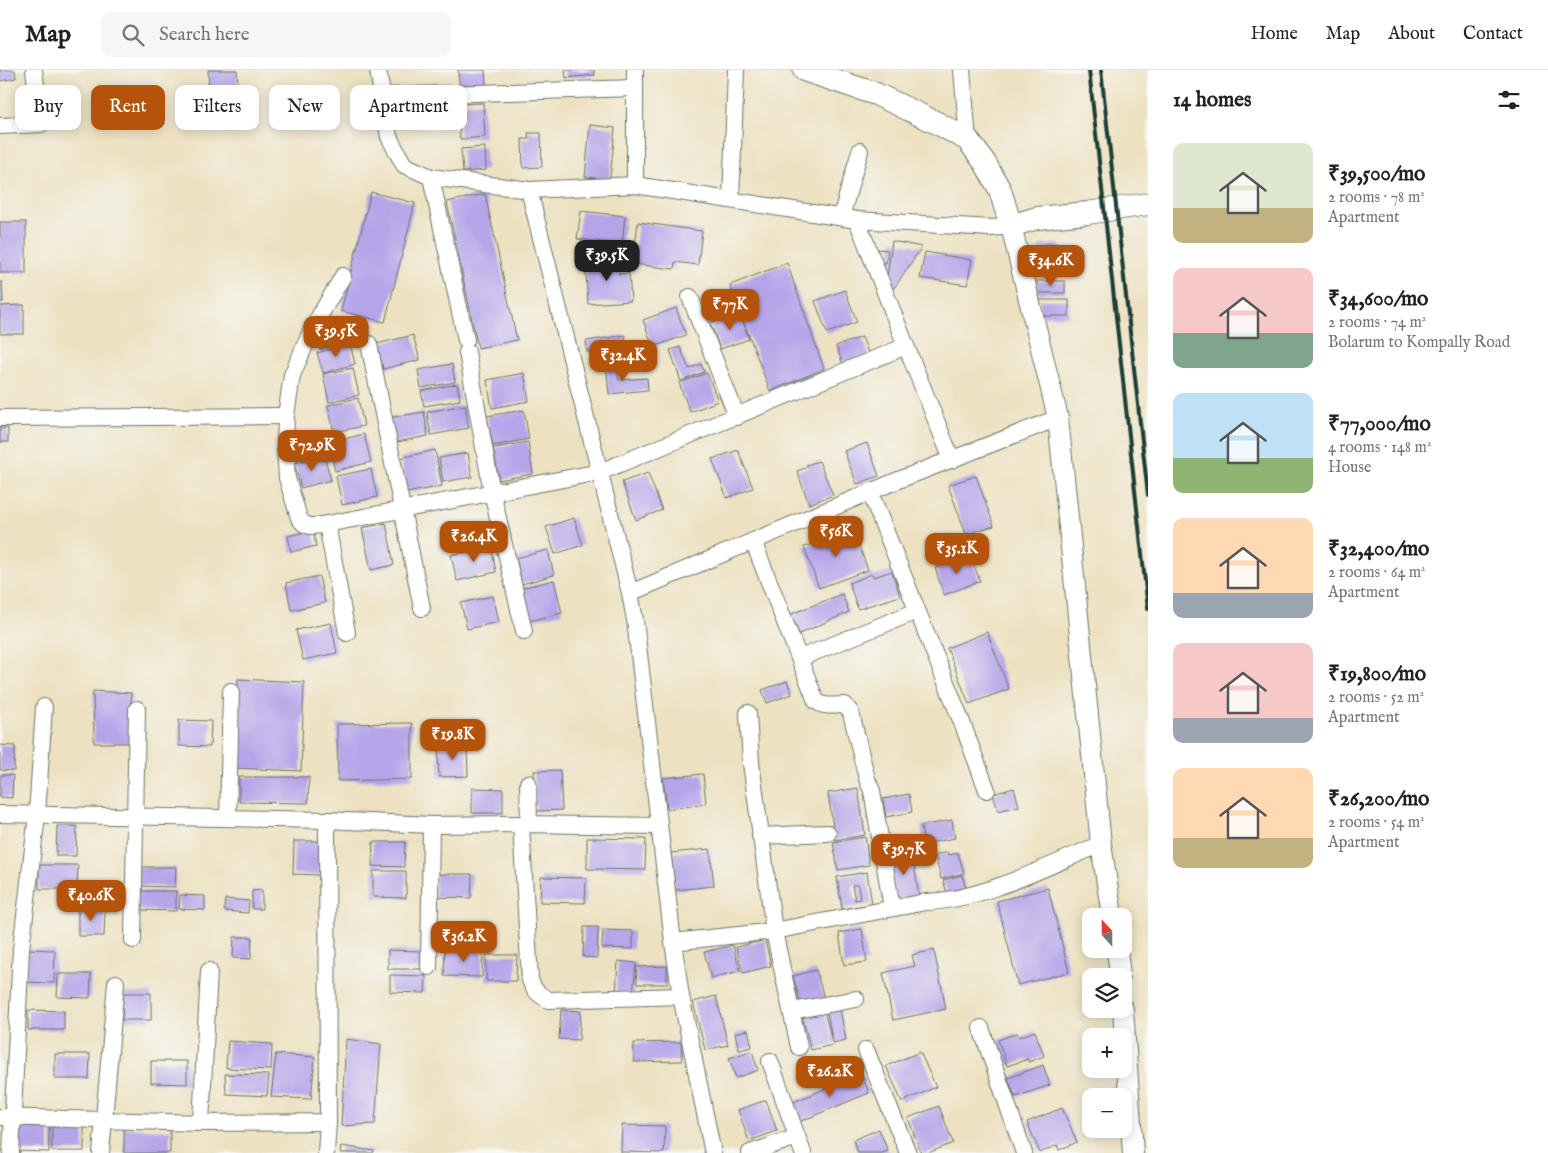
<!DOCTYPE html>
<meta charset="utf-8">
<style>
:root{--surface:#fff;--page:#f6f6f6;--text:#202124;--muted:#757577;--line:#e0e0e0;--accent:#b45309}
body{margin:0;font-family:"IM FELL English",serif;background:var(--page);color:var(--text);height:100vh;display:flex;flex-direction:column;font-size:19px;white-space:nowrap}
*{box-sizing:border-box;margin:0}
p{font-size:16px;color:var(--muted)}
.icon{flex:none;width:28px;height:28px;fill:none;stroke:currentColor;stroke-width:2;stroke-linecap:round;stroke-linejoin:round}
.map{position:relative;flex:1;overflow:hidden}
.drawer{display:flex;flex-direction:column;background:var(--surface);width:400px}
.drawer>*{flex:none}
.banner{position:absolute;left:15px;top:15px;width:475px;height:45px;display:flex;gap:10px}
.needle{width:32px;rotate:339deg}
.buttons{position:absolute;left:1082px;top:838px;display:grid;gap:10px}
.buttons a{display:grid;place-items:center;width:50px;height:50px;border-radius:10px;background:var(--surface);box-shadow:0 2px 12px #0003;font-size:25px}
.price{position:absolute;translate:-50% -42px;padding:0 11px;border-radius:10px;background:var(--accent);color:#fff;font-size:16px;line-height:32px;filter:drop-shadow(0 1px 2px #0008)}
.price::after{content:'';position:absolute;left:50%;top:30px;width:15px;height:11px;margin-left:-8px;background:inherit;clip-path:polygon(0 0,100% 0,50% 100%)}
.price.current{background:#222;color:#fff}
ul{padding:0;list-style:none}
li{display:flex;align-items:center;gap:15px;height:125px;padding:0 25px}
li span{display:grid;place-items:center;flex:none;width:140px;height:100px;border-radius:10px;color:#555}
li>.icon{margin-inline-start:auto}
span .icon{width:60px;height:60px;fill:#fffc;stroke-width:1}
li b{font-size:21px}
h2{display:flex;justify-content:space-between;align-items:center;height:60px;padding:0 25px;font-size:21px}
.chip{padding:0 18px;border-radius:10px;background:var(--surface);box-shadow:0 2px 12px #0003;font-size:18px;line-height:45px}
.chip.current{background:var(--accent);color:#fff}
header{display:flex;align-items:center;gap:30px;box-sizing:border-box;height:70px;padding:0 25px;background:var(--surface);border-bottom:1px solid var(--line)}
header strong{font-size:24px}
nav{display:flex;gap:28px;margin-inline-start:auto;font-size:18px}
.search{width:350px;height:45px;background:var(--page);display:flex;align-items:center;gap:12px;box-sizing:border-box;padding:0 18px;border-radius:10px;color:var(--muted);font-size:19px}
main{display:flex;flex:1;min-height:0}
.map>svg:first-child{display:block}
.building{fill:#b6a4e9;fill-rule:evenodd}
.lines{fill:none;stroke-linecap:round;stroke-linejoin:round}
.minor-casing{stroke:#677665;stroke-width:18}
.tertiary-casing{stroke:#677665;stroke-width:22}
.secondary-casing{stroke:#677665;stroke-width:24}
.minor{stroke:#fff;stroke-width:16}
.tertiary{stroke:#fff;stroke-width:20}
.secondary{stroke:#fff;stroke-width:22}
.rail{stroke:#1f3d34;stroke-width:4}
</style>
<header>
<strong>Map</strong>
<div class="search"><svg class="icon" aria-label="search" viewBox="0 0 24 24"><circle cx="10" cy="10" r="6"/><path d="M15 15l6 6"/></svg>Search here</div>
<nav><a>Home</a><a>Map</a><a>About</a><a>Contact</a></nav>
</header>
<main>
<div class="map">
<svg width="1148" height="1083" viewBox="0 0 1148 1083">
<rect width="100%" height="100%" fill="#f6f6f2"/>
<filter id="ink" filterUnits="userSpaceOnUse"><feTurbulence type="fractalNoise" baseFrequency=".02" numOctaves="2"/><feDisplacementMap in="SourceGraphic" scale="10" xChannelSelector="R" yChannelSelector="G"/><feConvolveMatrix kernelMatrix="1 2 1 2 8 2 1 2 1" color-interpolation-filters="sRGB"/></filter>
<filter id="wash" filterUnits="userSpaceOnUse"><feTurbulence type="fractalNoise" baseFrequency=".0096" numOctaves="4" result="noise"/><feDisplacementMap in="SourceGraphic" scale="20" xChannelSelector="R" yChannelSelector="G"/><feGaussianBlur stdDeviation="1.12" result="paint"/><feColorMatrix in="noise" values="0 0 0 0 0 0 0 0 0 0 0 0 0 0 0 0 0 1.4 0 .05"/><feComposite in="paint" operator="in"/></filter>
<g filter="url(#wash)">
<rect width="100%" height="100%" fill="#ede1c1"/>
<g id="blocks">
<!-- building -->
<g class="building">
<polygon points="0,0 15,0 16,8 0,11"/>
<polygon points="208,0 237,0 238,15 209,17"/>
<polygon points="458,0 485,0 486,16 460,19"/>
<polygon points="565,0 594,0 595,5 566,8"/>
<polygon points="483,33 485,67 460,69 458,34"/>
<polygon points="590,55 615,58 610,109 585,107"/>
<polygon points="528,63 541,63 542,97 523,98 522,69 529,69"/>
<polygon points="485,77 486,100 463,102 461,79"/>
<polygon points="371,122 415,133 385,252 341,241"/>
<polygon points="485,124 517,270 478,278 447,132"/>
<polygon points="581,141 625,146 622,174 577,169"/>
<rect x="0" y="152" width="26" height="51"/>
<polygon points="638,152 702,161 698,195 675,192 674,199 633,194"/>
<polygon points="892,171 922,177 894,218 886,215"/>
<polygon points="1059,173 1061,182 1041,185 1040,175"/>
<polygon points="877,179 888,180 886,193 875,192"/>
<polygon points="925,182 972,190 967,215 920,208"/>
<polygon points="618,188 619,204 629,203 631,231 588,234 585,190"/>
<polygon points="1061,190 1062,199 1040,201 1040,192"/>
<polygon points="787,193 824,299 770,321 730,215"/>
<rect x="1037" y="211" width="28" height="12"/>
<polygon points="0,212 2,212 3,232 0,232"/>
<polygon points="845,220 857,252 827,263 815,231"/>
<rect x="1040" y="230" width="29" height="16"/>
<polygon points="24,235 24,264 0,264 0,236"/>
<polygon points="676,238 686,265 653,277 643,250"/>
<polygon points="739,242 749,269 720,279 710,253"/>
<polygon points="349,260 352,270 320,280 316,268"/>
<polygon points="413,265 420,290 383,299 377,274"/>
<polygon points="625,265 627,276 587,282 586,271"/>
<polygon points="862,267 869,285 843,294 836,276"/>
<polygon points="350,274 355,294 323,303 317,283"/>
<polygon points="680,277 689,299 701,294 704,302 681,311 670,280"/>
<polygon points="616,291 619,310 647,308 648,320 609,324 606,293"/>
<polygon points="452,294 455,312 421,318 418,300"/>
<polygon points="353,298 359,325 329,332 323,304"/>
<polygon points="524,303 529,331 492,338 487,310"/>
<polygon points="707,303 718,331 690,342 679,313"/>
<polygon points="457,314 460,330 424,336 421,321"/>
<polygon points="358,328 364,356 334,362 328,335"/>
<polygon points="465,335 469,358 431,365 427,342"/>
<polygon points="524,340 529,369 493,376 487,346"/>
<polygon points="424,342 428,366 392,373 387,348"/>
<rect x="0" y="358" width="8" height="14"/>
<polygon points="364,364 371,392 335,401 328,373"/>
<polygon points="528,372 533,404 499,410 493,378"/>
<polygon points="867,373 879,406 857,414 844,381"/>
<polygon points="435,380 442,416 407,423 400,388"/>
<polygon points="738,380 753,418 727,428 712,389"/>
<polygon points="468,383 472,407 443,412 439,388"/>
<polygon points="324,385 331,410 301,418 294,393"/>
<polygon points="819,391 833,425 809,434 797,401 808,397 806,395"/>
<polygon points="371,399 377,427 342,435 336,406"/>
<polygon points="648,403 662,440 636,450 622,412"/>
<polygon points="976,406 994,456 966,464 948,415"/>
<polygon points="574,448 583,475 555,484 546,457"/>
<polygon points="386,453 394,495 371,500 362,458"/>
<polygon points="853,459 868,500 819,518 804,477"/>
<polygon points="313,460 316,476 291,482 288,466"/>
<polygon points="491,476 496,502 457,511 451,485"/>
<polygon points="548,480 554,505 522,514 516,488"/>
<polygon points="970,485 980,511 944,525 935,498"/>
<polygon points="892,501 900,526 858,539 849,513 872,504 874,507"/>
<polygon points="319,506 325,533 291,540 286,513"/>
<polygon points="554,510 562,543 529,551 521,518"/>
<polygon points="842,524 849,542 799,564 791,544"/>
<polygon points="493,526 499,552 467,559 461,533"/>
<polygon points="331,553 337,583 303,590 296,560"/>
<polygon points="987,562 1009,619 969,634 947,578"/>
<polygon points="238,609 304,612 301,701 234,698"/>
<polygon points="787,611 792,624 767,633 762,620"/>
<polygon points="93,621 131,623 131,673 94,673"/>
<polygon points="179,650 211,651 210,677 179,676"/>
<polygon points="412,653 412,709 338,711 337,654"/>
<polygon points="0,675 15,676 14,701 0,700"/>
<polygon points="438,676 467,676 468,706 439,707"/>
<polygon points="560,700 562,740 536,741 534,701"/>
<polygon points="703,704 706,734 667,739 663,708"/>
<polygon points="0,705 13,705 12,728 0,727"/>
<polygon points="239,707 309,707 308,733 239,732"/>
<polygon points="472,718 503,719 503,743 472,743"/>
<polygon points="858,718 865,765 835,770 828,723"/>
<polygon points="1014,718 1019,736 998,741 993,724"/>
<polygon points="909,724 912,742 886,747 883,729"/>
<polygon points="952,750 955,768 924,774 921,756"/>
<polygon points="57,756 77,756 76,786 56,786"/>
<polygon points="865,767 869,795 838,800 833,772"/>
<polygon points="587,768 646,769 645,800 587,799"/>
<polygon points="294,771 319,771 319,805 293,804"/>
<polygon points="373,772 405,772 404,797 372,796"/>
<polygon points="710,779 714,816 675,820 671,783"/>
<polygon points="947,782 948,785 958,783 964,803 941,809 935,785"/>
<polygon points="912,783 919,826 896,830 889,786"/>
<polygon points="39,795 78,795 77,819 39,819"/>
<polygon points="137,797 176,797 175,817 137,816"/>
<polygon points="373,801 406,801 406,828 373,827"/>
<path d="M867 802 872 834 842 839 837 807ZM852 815H858L860 829 855 830Z"/>
<polygon points="436,804 472,804 471,828 435,827"/>
<polygon points="962,805 967,822 948,827 943,810"/>
<polygon points="541,807 586,808 585,833 540,832"/>
<polygon points="1048,818 1069,902 1018,915 997,831"/>
<polygon points="262,820 262,839 252,839 252,821"/>
<polygon points="137,821 176,821 176,841 137,840"/>
<polygon points="180,825 205,826 205,840 179,839"/>
<polygon points="225,829 249,831 248,843 224,841"/>
<polygon points="78,839 105,839 104,866 78,866"/>
<polygon points="584,857 598,857 597,888 583,887"/>
<polygon points="862,859 867,892 844,895 839,863"/>
<polygon points="603,860 633,861 633,879 602,878"/>
<polygon points="234,867 252,867 251,889 233,888"/>
<polygon points="765,870 771,896 743,903 736,877"/>
<polygon points="733,875 740,901 711,908 704,882"/>
<polygon points="26,879 55,880 54,913 25,912"/>
<polygon points="445,879 483,880 482,907 444,906"/>
<polygon points="388,880 421,881 421,899 388,899"/>
<polygon points="934,880 946,939 893,950 883,903 915,896 912,885"/>
<polygon points="486,885 517,885 516,911 486,911"/>
<polygon points="618,891 636,893 633,924 616,923"/>
<polygon points="667,896 667,914 637,914 636,897"/>
<polygon points="816,900 824,928 801,935 793,906"/>
<polygon points="58,904 91,904 90,928 57,927"/>
<polygon points="390,905 426,906 425,923 390,922"/>
<polygon points="123,923 151,923 151,950 122,950"/>
<polygon points="716,926 728,975 705,980 693,932"/>
<polygon points="840,939 846,970 833,973 827,941"/>
<polygon points="28,940 64,941 64,960 28,960"/>
<polygon points="561,940 581,941 579,970 559,969"/>
<polygon points="824,940 833,975 811,980 802,946"/>
<polygon points="748,960 752,977 739,980 735,963"/>
<polygon points="1035,961 1044,986 1029,992 1028,989 1007,996 998,970 1017,963 1019,967"/>
<polygon points="346,969 381,974 375,1054 341,1056"/>
<polygon points="228,971 272,974 271,1000 226,998"/>
<polygon points="681,972 682,991 634,992 634,973"/>
<polygon points="752,981 758,1000 736,1008 729,988"/>
<polygon points="920,982 936,1017 902,1032 886,996"/>
<polygon points="55,984 90,984 89,1009 55,1009"/>
<polygon points="276,984 315,987 311,1029 271,1027"/>
<polygon points="151,991 187,991 187,1014 151,1013"/>
<polygon points="1043,995 1050,1015 1015,1027 1008,1008"/>
<polygon points="225,1004 269,1005 267,1026 226,1024"/>
<polygon points="862,1004 869,1023 799,1052 791,1033"/>
<polygon points="766,1030 777,1061 749,1071 738,1040"/>
<polygon points="939,1036 953,1073 928,1083 921,1083 908,1048"/>
<polygon points="1062,1038 1077,1072 1059,1080 1057,1075 1040,1083 1027,1052"/>
<polygon points="15,1054 49,1055 49,1082 15,1081"/>
<polygon points="622,1055 665,1056 664,1083 621,1082"/>
<rect x="52" y="1057" width="32" height="24"/>
<polygon points="124,1058 170,1060 170,1083 124,1083"/>
<polygon points="879,1059 888,1081 882,1083 858,1083 853,1070"/>
<polygon points="341,1076 374,1081 373,1083 340,1083"/>
</g>
</g>
</g>
<g filter="url(#ink)">
<use href="#blocks" fill-opacity="0" stroke="#677665" stroke-width="1"/>
<g class="lines">
<!-- minor casing -->
<g class="minor-casing">
<g id="minor">
<polyline points="378,0 389,67 404,95 431,107 529,120 635,115 857,150 991,158 1011,156"/>
<polyline points="962,0 968,70"/>
<polyline points="382,26 635,18"/>
<polyline points="0,56 41,54 34,0"/>
<polyline points="431,107 466,270"/>
<polyline points="635,115 635,0"/>
<polyline points="529,120 630,523 635,550 673,872 681,926 713,1083"/>
<polyline points="731,130 736,0"/>
<polyline points="841,147 860,81"/>
<path d="M343 206 313 257 292 305 286 346 285 377 287 408 299 448C305 459 315 456 327 454L600 402 906 276 857 150"/>
<polyline points="690,227 737,347"/>
<polyline points="369,274 422,538"/>
<polyline points="906,276 952,390"/>
<polyline points="467,282 492,422 524,561"/>
<polyline points="0,348 286,346"/>
<polyline points="870,422 961,650 987,720"/>
<polyline points="327,454 347,563"/>
<path d="M753 471 816 631C824 638 835 635 845 635L851 643 867 709 872 721 892 838"/>
<polyline points="630,523 896,411 1058,348"/>
<polyline points="800,588 917,541"/>
<polyline points="748,643 751,693 774,861 799,977"/>
<polyline points="528,713 529,754"/>
<polyline points="0,744 327,750 431,755 521,754 659,756"/>
<polyline points="228,748 231,621"/>
<path d="M521 754 530 910C534 921 539 925 549 930L681 926"/>
<polyline points="760,766 828,763"/>
<polyline points="133,870 137,639"/>
<path d="M673 872 774 861 926 832C983 830 1047 796 1101 774"/>
<polyline points="429,897 431,755"/>
<polyline points="792,941 856,929"/>
<polyline points="981,958 1024,1083"/>
<polyline points="866,980 908,1083"/>
<polyline points="770,991 803,1083"/>
<polyline points="0,1047 201,1053 328,1052 327,750"/>
<polyline points="201,1053 209,901"/>
<polyline points="11,1083 21,879 37,745 44,637"/>
<polyline points="101,1083 116,913"/>
<polyline points="326,1083 328,1052"/>
<polyline points="750,1083 797,1067"/>
</g>
</g>
<!-- tertiary casing -->
<g class="tertiary-casing">
<g id="tertiary">
<polyline points="1011,156 1058,348 1101,774 1112,846"/>
<polyline points="1117,879 1120,906"/>
<polyline points="1123,939 1133,1083"/>
</g>
</g>
<!-- secondary casing -->
<g class="secondary-casing">
<polyline id="secondary" points="804,0 876,24 937,53 968,70 985,93 1000,120 1011,156 1037,148 1087,143 1148,134"/>
</g>
<!-- minor -->
<use href="#minor" class="minor"/>
<!-- tertiary -->
<use href="#tertiary" class="tertiary"/>
<!-- secondary -->
<use href="#secondary" class="secondary"/>
<!-- rail -->
<g class="rail">
<polyline points="1089,0 1148,539"/>
<polyline points="1101,0 1148,425"/>
</g>
</g>
</g>
</svg>
<div class="buttons">
<a><svg class="needle" viewBox="-14 -14 28 28"><path d="M0-13l5 13h-10z" fill="#e53935"/><path d="M0 13l5-13h-10z" fill="#757577"/></svg></a>
<a><svg class="icon" aria-label="layers" viewBox="0 0 24 24"><path d="M12 4l9 5-9 5-9-5zM3 14l9 5 9-5"/></svg></a>
<a>+</a>
<a>−</a>
</div>
<b class="price current" style="left:607px;top:212px">₹39.5K</b>
<b class="price" style="left:1051px;top:217px">₹34.6K</b>
<b class="price" style="left:730px;top:261px">₹77K</b>
<b class="price" style="left:336px;top:288px">₹39.5K</b>
<b class="price" style="left:623px;top:312px">₹32.4K</b>
<b class="price" style="left:312px;top:402px">₹72.9K</b>
<b class="price" style="left:836px;top:488px">₹56K</b>
<b class="price" style="left:474px;top:493px">₹26.4K</b>
<b class="price" style="left:957px;top:505px">₹35.1K</b>
<b class="price" style="left:453px;top:691px">₹19.8K</b>
<b class="price" style="left:904px;top:806px">₹39.7K</b>
<b class="price" style="left:91px;top:852px">₹40.6K</b>
<b class="price" style="left:464px;top:893px">₹36.2K</b>
<b class="price" style="left:830px;top:1028px">₹26.2K</b>
<div class="banner">
<a class="chip">Buy</a>
<a class="chip current">Rent</a>
<a class="chip">Filters</a>
<a class="chip">New</a>
<a class="chip">Apartment</a>
</div>
</div>
<section class="drawer">
<h2>14 homes<svg class="icon" aria-label="filters" viewBox="0 0 24 24"><path d="M4 7h16M4 17h16"/><circle cx="9" cy="7" r="2"/><circle cx="15" cy="17" r="2"/></svg></h2>
<ul>
<li><span style="background:linear-gradient(#dfe7d0 65%,#c2b280 0)"><svg class="icon" aria-label="home" viewBox="0 0 24 24"><path d="M3 11l9-7 9 7M6 9v11h12V9"/></svg></span><div><b>₹39,500/mo</b><p>2 rooms · 78 m²</p><p>Apartment</p></div></li>
<li><span style="background:linear-gradient(#f6c9c9 65%,#7fa58c 0)"><svg class="icon" aria-label="home" viewBox="0 0 24 24"><path d="M3 11l9-7 9 7M6 9v11h12V9"/></svg></span><div><b>₹34,600/mo</b><p>2 rooms · 74 m²</p><p>Bolarum to Kompally Road</p></div></li>
<li><span style="background:linear-gradient(#bfe0f5 65%,#8fb573 0)"><svg class="icon" aria-label="home" viewBox="0 0 24 24"><path d="M3 11l9-7 9 7M6 9v11h12V9"/></svg></span><div><b>₹77,000/mo</b><p>4 rooms · 148 m²</p><p>House</p></div></li>
<li><span style="background:linear-gradient(#ffd9b3 75%,#9aa5b1 0)"><svg class="icon" aria-label="home" viewBox="0 0 24 24"><path d="M3 11l9-7 9 7M6 9v11h12V9"/></svg></span><div><b>₹32,400/mo</b><p>2 rooms · 64 m²</p><p>Apartment</p></div></li>
<li><span style="background:linear-gradient(#f6c9c9 75%,#9aa5b1 0)"><svg class="icon" aria-label="home" viewBox="0 0 24 24"><path d="M3 11l9-7 9 7M6 9v11h12V9"/></svg></span><div><b>₹19,800/mo</b><p>2 rooms · 52 m²</p><p>Apartment</p></div></li>
<li><span style="background:linear-gradient(#ffd9b3 70%,#c2b280 0)"><svg class="icon" aria-label="home" viewBox="0 0 24 24"><path d="M3 11l9-7 9 7M6 9v11h12V9"/></svg></span><div><b>₹26,200/mo</b><p>2 rooms · 54 m²</p><p>Apartment</p></div></li>
</ul>
</section>
</main>
